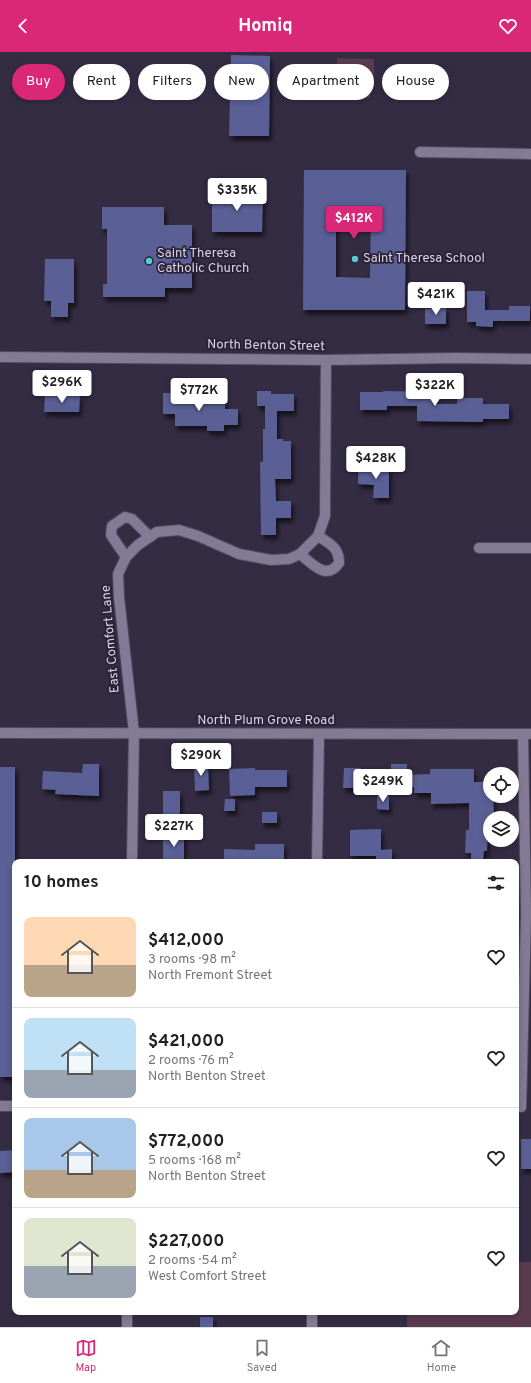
<!DOCTYPE html>
<meta charset="utf-8">
<style>
:root{--surface:#fff;--page:#f6f6f6;--text:#202124;--muted:#757577;--line:#e0e0e0;--accent:#db2777}
body{margin:0;font-family:Overpass,sans-serif;background:var(--page);color:var(--text);height:100vh;display:flex;flex-direction:column;font-size:15px;white-space:nowrap}
*{box-sizing:border-box;margin:0}
p{font-size:13px;color:var(--muted)}
.icon{flex:none;width:22px;height:22px;fill:none;stroke:currentColor;stroke-width:2;stroke-linecap:round;stroke-linejoin:round}
.map{position:relative;flex:1;overflow:hidden}
.side{position:absolute;left:12px;top:807px;width:507px;height:456px;display:flex;flex-direction:column;background:var(--surface);border-radius:8px;box-shadow:0 2px 6px #0003}
.side>*{flex:none}
.guide{position:absolute;left:12px;top:12px;width:507px;height:36px;display:flex;gap:8px}
.fabs{position:absolute;left:483px;top:715px;display:grid;gap:8px}
.fabs a{display:grid;place-items:center;width:36px;height:36px;border-radius:50%;background:var(--surface);box-shadow:0 2px 6px #0003;font-size:20px}
.price{position:absolute;translate:-50% -34px;padding:0 9px;border-radius:4px;background:#fff;color:#222;font-size:13px;line-height:26px;filter:drop-shadow(0 1px 2px #0008)}
.price::after{content:'';position:absolute;left:50%;top:24px;width:12px;height:9px;margin-left:-6px;background:inherit;clip-path:polygon(0 0,100% 0,50% 100%)}
.price.current{background:var(--accent);color:#fff}
ul{padding:0;list-style:none}
li{display:flex;align-items:center;gap:12px;height:100px;padding:0 12px}
li+li{border-top:1px solid var(--line)}
li span{display:grid;place-items:center;flex:none;width:112px;height:80px;border-radius:8px;color:#555}
li>.icon{margin-inline-start:auto}
span .icon{width:48px;height:48px;fill:#fffc;stroke-width:1}
li b{font-size:17px}
h2{display:flex;justify-content:space-between;align-items:center;height:48px;padding:0 12px;font-size:17px}
.chip{padding:0 14px;border-radius:18px;background:var(--surface);box-shadow:0 2px 6px #0003;font-size:14px;line-height:36px}
.chip.current{background:var(--accent);color:#fff}
header{display:flex;justify-content:space-between;align-items:center;height:52px;padding:0 12px;background:var(--accent);color:#fff;font-size:18px;font-weight:700}
.dock{display:flex;justify-content:space-around;align-items:center;height:56px;border-top:1px solid var(--line);background:var(--surface);font-size:11px;color:var(--muted)}
.dock a{display:grid;justify-items:center;gap:2px}
.dock .current{color:var(--accent)}
.map>svg:first-child{display:block}
.green{fill:#5a3b4e}
.building{fill:#5a5f96;fill-rule:evenodd;filter:url(#shadow)}
.lines{fill:none;stroke-linecap:round;stroke-linejoin:round}
.minor-casing{stroke:#514a5e;stroke-width:12}
.minor{stroke:#837a95;stroke-width:10}
.poi-dot{fill:#52cdcc;stroke:#2a2239;stroke-width:1.5}
.labels{text-anchor:middle;dominant-baseline:central;stroke-width:3.5;stroke-linejoin:round;paint-order:stroke}
.poi-label{font-size:13px;fill:#dbd6e5;stroke:#2a2239;text-anchor:start}
.street-label{font-size:13px;fill:#dbd6e5;stroke:#2a2239}
</style>
<header><svg class="icon" aria-label="back" viewBox="0 0 24 24"><path d="M15 5l-7 7 7 7"/></svg>Homiq<svg class="icon" aria-label="heart" viewBox="0 0 24 24"><path d="M12 20l-8-8c-3-5 5-10 8-4 3-6 11-1 8 4z"/></svg></header>
<div class="map">
<svg width="531" height="1275" viewBox="0 0 531 1275">
<defs>
<filter id="shadow"><feDropShadow dx="2.5" dy="4.5" stdDeviation="2" flood-color="#0009"/></filter>
</defs>
<rect width="100%" height="100%" fill="#342c43"/>
<!-- green -->
<g class="green">
<polygon points="337,6 374,7 374,30 370,36 370,46 353,47 347,42 328,44 328,17 337,17"/>
<polygon points="516,1210 531,1210 531,1275 407,1275 407,1260 516,1260"/>
</g>
<!-- building -->
<g class="building">
<polygon points="231,3 270,4 269,84 229,84"/>
<path d="M304 118H406L405 258H303ZM336 156 371 157 370 226 336 225Z"/>
<polygon points="212,140 263,141 262,180 212,180"/>
<polygon points="102,155 164,155 164,173 192,173 192,236 165,236 165,245 103,245 103,232 107,232 107,177 102,177"/>
<polygon points="45,207 74,207 74,251 68,251 68,265 51,265 51,249 44,249"/>
<polygon points="467,239 485,239 485,258 509,258 509,254 530,254 530,269 493,269 493,275 476,274 476,270 467,270"/>
<polygon points="446,256 446,272 425,272 425,257"/>
<polygon points="257,339 271,339 271,342 294,342 294,359 277,359 277,387 283,387 283,389 291,389 291,427 275,427 276,449 291,449 291,466 276,466 276,483 261,483 260,410 263,410 263,377 265,377 265,354 257,354"/>
<polygon points="383,339 434,340 434,352 457,352 457,346 483,346 483,352 509,352 509,367 483,367 483,370 417,369 417,354 387,354 387,358 360,358 360,340 383,340"/>
<polygon points="163,341 175,341 175,344 197,344 197,348 225,348 225,357 238,357 238,373 224,373 224,379 207,379 207,374 175,374 175,362 163,362"/>
<polygon points="45,343 80,344 79,360 44,360"/>
<polygon points="358,415 389,415 389,446 373,446 374,433 358,432"/>
<polygon points="83,712 99,712 99,744 55,742 56,738 42,737 43,719 82,721"/>
<polygon points="194,712 208,712 209,738 195,739"/>
<polygon points="391,712 407,712 407,723 430,722 430,717 474,717 474,730 490,730 490,744 493,744 494,765 488,765 487,799 484,799 483,808 471,808 471,801 465,801 466,778 469,778 469,751 431,752 431,741 414,741 414,735 391,735"/>
<polygon points="0,715 15,715 15,885 13,1025 0,1025"/>
<polygon points="255,716 255,718 287,718 287,735 255,735 255,743 230,744 229,717"/>
<polygon points="344,716 361,716 360,736 343,736"/>
<rect x="163" y="739" width="17" height="24"/>
<polygon points="377,744 389,744 389,758 377,757"/>
<polygon points="225,747 235,747 235,759 224,759"/>
<rect x="262" y="760" width="15" height="11"/>
<polygon points="381,777 381,798 392,797 392,810 376,810 376,804 350,804 350,778"/>
<rect x="163" y="782" width="21" height="28"/>
<polygon points="255,792 284,792 284,808 239,808 239,810 224,810 224,797 255,798"/>
<rect x="521" y="1087" width="10" height="30"/>
<polygon points="15,1098 15,1120 0,1121 0,1099"/>
<rect x="200" y="1265" width="13" height="10"/>
</g>
<g class="lines">
<!-- minor casing -->
<g class="minor-casing">
<g id="minor">
<polyline points="420,100 531,102"/>
<polyline points="0,305 326,308 456,306 531,307"/>
<polyline points="479,496 531,496"/>
<path d="M300 502C312 512 327 529 339 511 339 495 330 492 318 484"/>
<polyline points="126,505 111,483 112,474 125,465 132,467 150,485"/>
<polyline points="0,681 531,682"/>
<polyline points="132,810 134,681 119,545 118,522 126,505 138,493 157,480 179,478 198,484 239,502 271,508 289,507 300,502 318,484 325,464 326,308"/>
<polyline points="317,810 319,682"/>
<polyline points="0,1054 15,1054"/>
<polyline points="521,1055 526,863 523,682"/>
<polyline points="127,1275 127,1260"/>
<polyline points="312,1275 312,1260"/>
</g>
</g>
<!-- minor -->
<use href="#minor" class="minor"/>
</g>
<!-- markers -->
<g class="poi-dot">
<circle cx="355" cy="207" r="4"/>
<circle cx="149" cy="209" r="4"/>
</g>
<g class="labels">
<!-- poi labels -->
<g class="poi-label">
<text x="157" y="202">Saint Theresa<tspan x="157" dy="15">Catholic Church</tspan></text>
<text x="363" y="207">Saint Theresa School</text>
</g>
<!-- street labels -->
<g class="street-label">
<text transform="translate(266 294) rotate(1)">North Benton Street</text>
<text transform="translate(111 587) rotate(-95)">East Comfort Lane</text>
<text x="266" y="669">North Plum Grove Road</text>
</g>
</g>
</svg>
<div class="fabs">
<a><svg class="icon" aria-label="locate" viewBox="0 0 24 24"><circle cx="12" cy="12" r="6"/><path d="M12 2v4M12 18v4M2 12h4M18 12h4"/></svg></a>
<a><svg class="icon" aria-label="layers" viewBox="0 0 24 24"><path d="M12 4l9 5-9 5-9-5zM3 14l9 5 9-5"/></svg></a>
</div>
<b class="price" style="left:237px;top:160px">$335K</b>
<b class="price current" style="left:354px;top:188px">$412K</b>
<b class="price" style="left:436px;top:264px">$421K</b>
<b class="price" style="left:62px;top:352px">$296K</b>
<b class="price" style="left:435px;top:355px">$322K</b>
<b class="price" style="left:199px;top:360px">$772K</b>
<b class="price" style="left:376px;top:428px">$428K</b>
<b class="price" style="left:201px;top:725px">$290K</b>
<b class="price" style="left:383px;top:751px">$249K</b>
<b class="price" style="left:174px;top:796px">$227K</b>
<div class="guide">
<a class="chip current">Buy</a>
<a class="chip">Rent</a>
<a class="chip">Filters</a>
<a class="chip">New</a>
<a class="chip">Apartment</a>
<a class="chip">House</a>
</div>
<section class="side">
<h2>10 homes<svg class="icon" aria-label="filters" viewBox="0 0 24 24"><path d="M4 7h16M4 17h16"/><circle cx="9" cy="7" r="2"/><circle cx="15" cy="17" r="2"/></svg></h2>
<ul>
<li><span style="background:linear-gradient(#ffd9b3 60%,#b9a48a 0)"><svg class="icon" aria-label="home" viewBox="0 0 24 24"><path d="M3 11l9-7 9 7M6 9v11h12V9"/></svg></span><div><b>$412,000</b><p>3 rooms · 98 m²</p><p>North Fremont Street</p></div><svg class="icon" aria-label="heart" viewBox="0 0 24 24"><path d="M12 20l-8-8c-3-5 5-10 8-4 3-6 11-1 8 4z"/></svg></li>
<li><span style="background:linear-gradient(#bfe0f5 65%,#9aa5b1 0)"><svg class="icon" aria-label="home" viewBox="0 0 24 24"><path d="M3 11l9-7 9 7M6 9v11h12V9"/></svg></span><div><b>$421,000</b><p>2 rooms · 76 m²</p><p>North Benton Street</p></div><svg class="icon" aria-label="heart" viewBox="0 0 24 24"><path d="M12 20l-8-8c-3-5 5-10 8-4 3-6 11-1 8 4z"/></svg></li>
<li><span style="background:linear-gradient(#a9c7e8 65%,#b9a48a 0)"><svg class="icon" aria-label="home" viewBox="0 0 24 24"><path d="M3 11l9-7 9 7M6 9v11h12V9"/></svg></span><div><b>$772,000</b><p>5 rooms · 168 m²</p><p>North Benton Street</p></div><svg class="icon" aria-label="heart" viewBox="0 0 24 24"><path d="M12 20l-8-8c-3-5 5-10 8-4 3-6 11-1 8 4z"/></svg></li>
<li><span style="background:linear-gradient(#dfe7d0 60%,#9aa5b1 0)"><svg class="icon" aria-label="home" viewBox="0 0 24 24"><path d="M3 11l9-7 9 7M6 9v11h12V9"/></svg></span><div><b>$227,000</b><p>2 rooms · 54 m²</p><p>West Comfort Street</p></div><svg class="icon" aria-label="heart" viewBox="0 0 24 24"><path d="M12 20l-8-8c-3-5 5-10 8-4 3-6 11-1 8 4z"/></svg></li>
</ul>
</section>
</div>
<nav class="dock">
<a class="current"><svg class="icon" aria-label="map" viewBox="0 0 24 24"><path d="M3 6l6-2 6 2 6-2v14l-6 2-6-2-6 2zM9 4v14M15 6v14"/></svg>Map</a>
<a><svg class="icon" aria-label="saved" viewBox="0 0 24 24"><path d="M7 4h10v16l-5-4-5 4z"/></svg>Saved</a>
<a><svg class="icon" aria-label="home" viewBox="0 0 24 24"><path d="M3 11l9-7 9 7M6 9v11h12V9"/></svg>Home</a>
</nav>
